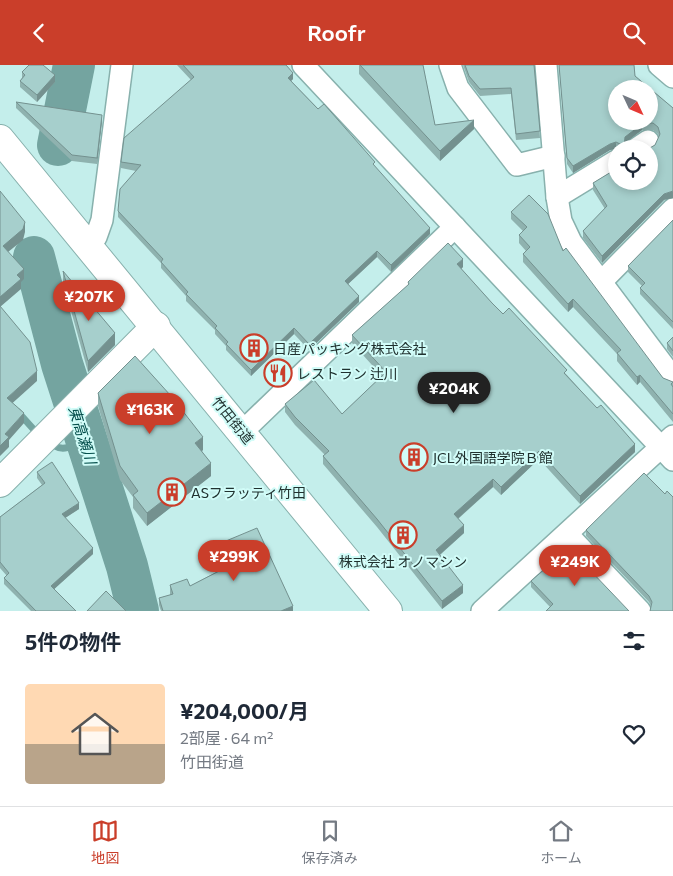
<!DOCTYPE html>
<html lang="ja">
<meta charset="utf-8">
<style>
:root{--surface:#fff;--page:#f2f2f3;--text:#1f2937;--muted:#747a83;--line:#e0e1e3;--accent:#ca3e2a}
body{margin:0;font-family:Commissioner,"Noto Sans JP",sans-serif;background:var(--page);color:var(--text);height:100vh;display:flex;flex-direction:column;font-size:19px;white-space:nowrap}
*{box-sizing:border-box;margin:0}
p{font-size:16px;color:var(--muted)}
.icon{flex:none;width:28px;height:28px;fill:none;stroke:currentColor;stroke-width:2;stroke-linecap:round;stroke-linejoin:round}
.map{position:relative;height:546px;overflow:hidden}
.details{display:flex;flex-direction:column;background:var(--surface);flex:1}
.details>*{flex:none}
.needle{width:32px;rotate:134deg}
.fabs{position:absolute;left:608px;top:15px;display:grid;gap:10px}
.fabs a{display:grid;place-items:center;width:50px;height:50px;border-radius:50%;background:var(--surface);box-shadow:0 2px 8px #0003;font-size:25px}
.price{position:absolute;translate:-50% -42px;padding:0 11px;border-radius:18px;background:var(--accent);color:#fff;font-size:16px;line-height:32px;filter:drop-shadow(0 1px 2px #0008)}
.price::after{content:'';position:absolute;left:50%;top:30px;width:15px;height:11px;margin-left:-8px;background:inherit;clip-path:polygon(0 0,100% 0,50% 100%)}
.price.selected{background:#222;color:#fff}
ul{padding:0;list-style:none}
li{display:flex;align-items:center;gap:15px;height:125px;padding:0 25px}
li+li{border-top:1px solid var(--line)}
li span{display:grid;place-items:center;flex:none;width:140px;height:100px;border-radius:5px;color:#555}
li>.icon{margin-inline-start:auto}
span .icon{width:60px;height:60px;fill:#fffc;stroke-width:1}
li b{font-size:21px}
h2{display:flex;justify-content:space-between;align-items:center;height:60px;padding:0 25px;font-size:21px}
header{display:flex;justify-content:space-between;align-items:center;height:65px;padding:0 25px;background:var(--accent);color:#fff;font-size:22px;font-weight:600}
.menu{display:flex;justify-content:space-around;align-items:center;height:70px;border-top:1px solid var(--line);background:var(--surface);font-size:14px;color:var(--muted)}
.menu a{display:grid;justify-items:center;gap:2px}
.menu .selected{color:var(--accent)}
.map>svg:first-child{display:block}
.lines{fill:none;stroke-linecap:round;stroke-linejoin:round}
.stream{stroke:#74a4a0;stroke-width:7}
.river{stroke:#74a4a0;stroke-width:42}
.street-casing{stroke:#88b1ad;stroke-width:24}
.secondary-casing{stroke:#88b1ad;stroke-width:30}
.highway-casing{stroke:#88b1ad;stroke-width:30}
.street{stroke:#fff;stroke-width:21}
.secondary{stroke:#fff;stroke-width:28}
.highway{stroke:#fff;stroke-width:28}
.wall{fill:#8fb2af}
.shaded-wall{fill:#74918f}
.building{fill:#a6cfcc;stroke:#74918f;fill-rule:evenodd}
.labels{text-anchor:middle;dominant-baseline:central;stroke-width:4;stroke-linejoin:round;paint-order:stroke}
.poi-label{font-size:14px;fill:#20312f;stroke:#d1fcf8;text-anchor:start}
.street-label{font-size:14px;fill:#20312f;stroke:#d1fcf8}
.water-label{font-size:15px;font-style:italic;fill:#044e4b;stroke:#d1fcf8}
</style>
<header><svg class="icon" aria-label="back" viewBox="0 0 24 24"><path d="M15 5l-7 7 7 7"/></svg>Roofr<svg class="icon" aria-label="search" viewBox="0 0 24 24"><circle cx="10" cy="10" r="6"/><path d="M15 15l6 6"/></svg></header>
<div class="map">
<svg width="673" height="546" viewBox="0 0 673 546">
<rect width="100%" height="100%" fill="#c4eeeb"/>
<g class="lines">
<!-- stream -->
<g class="stream">
<polyline points="18,347 36,367"/>
<path d="M55 381C65 387 76 379 86 375"/>
</g>
<!-- river -->
<g class="river">
<polyline points="58,80 74,0"/>
<polyline points="34,192 62,299 127,501 138,546"/>
</g>
<!-- street casing -->
<g class="street-casing">
<g id="street">
<polyline points="303,0 673,395"/>
<polyline points="450,0 458,23 517,100 554,91"/>
<polyline points="546,0 557,132 561,156 571,177 673,313"/>
<polyline points="659,0 673,12"/>
<polyline points="636,84 648,76"/>
<polyline points="557,132 616,96"/>
<polyline points="86,180 96,172 102,155 122,0"/>
<polyline points="601,217 673,144"/>
<polyline points="242,367 455,162"/>
<polyline points="568,470 640,546"/>
<polyline points="482,546 673,371"/>
</g>
</g>
<!-- secondary casing -->
<g class="secondary-casing">
<polyline id="secondary" points="0,418 156,261"/>
</g>
<!-- highway casing -->
<g class="highway-casing">
<polyline id="highway" points="0,74 388,546"/>
</g>
<!-- street -->
<use href="#street" class="street"/>
<!-- secondary -->
<use href="#secondary" class="secondary"/>
<!-- highway -->
<use href="#highway" class="highway"/>
</g>
<!-- wall -->
<g class="wall">
<polygon points="177,0 286,0 293,14 291,16 375,102 430,169 391,207 377,192 348,219 359,237 309,285 294,269 251,311 226,285 226,281 215,269 215,265 186,236 186,231 161,203 161,198 118,152 118,146 136,106 121,103 121,97 191,15"/>
<polygon points="359,0 423,0 435,60 474,64 440,96 359,9"/>
<polygon points="463,0 534,0 540,73 516,75 511,29 480,31 469,17"/>
<polygon points="559,0 634,0 635,11 673,43 664,135 602,198 583,173 583,166 605,144 593,125 593,118 655,80 659,72 658,69 653,65 642,65 625,78 625,84 616,84 610,85 573,108 567,99"/>
<polygon points="22,7 55,17 37,37 20,22 20,16 22,13"/>
<polygon points="16,37 102,56 97,99 72,96 16,43"/>
<polygon points="511,147 563,186 663,313 673,317 673,357 640,317 637,320 617,296 617,289 573,242 568,247 523,197 523,189 526,186 519,178 519,170 523,166 511,154"/>
<polygon points="673,155 673,264 640,229 640,223 642,221 628,207 628,201"/>
<polygon points="463,202 461,204 492,238 567,310 635,387 580,439 539,394 501,430 493,422 458,454 464,468 440,490 463,528 442,544 377,462 323,399 323,391 325,390 295,360 285,347 285,339 342,349 382,311 352,278 352,270 408,220 408,217"/>
<polygon points="63,206 115,280 88,307 63,217"/>
<polygon points="673,272 673,292 667,284 667,278"/>
<polygon points="98,328 203,385 202,386 211,411 147,461 133,443 133,432 120,415 98,341"/>
<polygon points="37,407 79,444 65,453 93,489 54,524 76,546 31,546 4,519 4,513 7,511 0,503 0,452 42,420 37,413"/>
<polygon points="665,429 673,432 651,541 649,537 586,471 586,465"/>
<polygon points="214,481 293,546 161,546 159,540 159,533 170,530 170,520 190,521 222,504 214,489"/>
<polygon points="531,516 629,546 550,542 531,522"/>
</g>
<!-- shaded-wall -->
<g class="shaded-wall">
<polygon points="293,8 293,14 288,19 288,13"/>
<polygon points="55,10 55,17 37,37 37,30"/>
<polygon points="102,50 102,56 97,99 97,93"/>
<polygon points="474,55 474,64 440,96 440,86"/>
<polygon points="642,59 642,65 625,78 624,84 625,72"/>
<polygon points="616,77 616,84 610,85 573,108 573,101 610,79"/>
<polygon points="673,126 673,133 664,135 602,198 602,191 664,129"/>
<polygon points="25,157 25,167 23,175 3,191 3,181"/>
<polygon points="430,163 430,169 391,207 391,200"/>
<polygon points="377,186 377,192 345,222 345,216"/>
<polygon points="463,194 463,202 457,208 457,199"/>
<polygon points="24,204 24,214 21,217 21,224 0,242 0,232 17,210"/>
<polygon points="359,231 359,237 309,285 309,279"/>
<polygon points="573,234 573,242 568,247 568,239"/>
<polygon points="294,263 294,269 251,311 251,305"/>
<polygon points="115,268 115,280 88,307 88,296"/>
<polygon points="37,306 37,316 7,343 7,333"/>
<polygon points="640,310 640,317 637,320 637,312"/>
<polygon points="24,348 24,358 9,375 9,382 0,391 0,381 5,369"/>
<polygon points="203,372 203,385 195,391 195,378"/>
<polygon points="635,379 635,387 580,439 580,431"/>
<polygon points="539,386 539,394 501,430 501,422"/>
<polygon points="211,398 211,411 147,461 147,448"/>
<polygon points="493,414 493,422 454,457 454,449"/>
<polygon points="79,438 79,444 62,455 62,449"/>
<polygon points="464,460 464,468 436,493 436,485"/>
<polygon points="93,483 93,489 51,527 51,521"/>
<polygon points="463,520 463,528 442,544 442,536"/>
<polygon points="293,541 293,546 281,546"/>
</g>
<!-- building -->
<g class="building">
<polygon points="29,0 43,0 55,10 37,30 20,16 25,10 22,7"/>
<polygon points="183,0 286,0 293,8 288,13 318,44 324,39 375,97 373,99 430,163 391,200 377,186 345,216 359,231 309,279 294,263 251,305 226,279 228,277 215,263 217,261 186,229 188,227 161,197 163,194 118,146 120,124 141,100 121,97 124,73 194,12"/>
<polygon points="360,0 423,0 435,60 474,55 440,86"/>
<polygon points="465,0 534,0 540,66 516,69 511,23 480,24 469,11"/>
<path d="M559 0H634L635 11 673 43V126L664 129 602 191 583 166 607 141 593 118 616 104V116H649L648 84 655 80 660 69 658 62 653 58 642 59 625 72 624 81 616 77 610 79 573 101 567 93ZM616 24H649V56H616Z"/>
<polygon points="16,37 102,50 97,93 72,90"/>
<polygon points="0,126 25,157 23,164 3,181 24,204 17,210 21,214 0,232"/>
<polygon points="529,130 548,149 563,186 566,183 663,313 673,317 671,319 673,322 673,349 640,310 637,312 617,288 621,285 573,234 568,239 523,189 530,182 519,170 527,162 511,147"/>
<polygon points="673,155 673,257 640,223 645,218 628,201"/>
<polygon points="448,178 463,194 457,199 492,238 503,249 509,243 567,305 564,308 597,343 601,340 635,379 580,431 539,386 501,422 493,414 454,449 464,460 436,485 463,520 442,536 377,454 323,391 329,386 295,352 285,339 314,315 342,349 386,307 352,270 409,219 408,217"/>
<polygon points="63,206 115,268 88,296"/>
<polygon points="0,241 30,277 37,306 7,333 24,348 5,369 9,372 0,381"/>
<polygon points="673,272 673,286 667,278"/>
<polygon points="135,291 171,331 203,372 195,378 211,398 147,448 133,430 138,426 120,401 98,328"/>
<polygon points="52,397 79,438 62,449 93,483 51,521 76,546 36,546 4,513 9,508 0,497 0,452 45,418 37,407"/>
<polygon points="644,408 665,429 667,426 673,432 673,546 650,546 652,537 649,531 586,465"/>
<polygon points="257,463 293,541 281,546 163,546 159,533 173,529 170,520 187,514 190,521 225,503 214,481"/>
<polygon points="569,483 629,546 546,546 553,539 531,516"/>
<polygon points="106,526 126,546 87,546"/>
</g>
<!-- icons -->
<defs>
<g id="building-ring" transform="scale(1.4375)"><circle r="9.5" fill="#d1fcf8" stroke="#ca3e2a" stroke-width="1.5"/><path d="M-4-6H4V6H1V3H-1V6H-4ZM-2.5-4.3h1.7v1.8h-1.7ZM.8-4.3h1.7v1.8H.8ZM-2.5-1h1.7V.8h-1.7ZM.8-1h1.7V.8H.8Z" fill="#ca3e2a"/></g>
<g id="restaurant-ring" transform="scale(1.4375)"><circle r="9.5" fill="#d1fcf8" stroke="#ca3e2a" stroke-width="1.5"/><path d="M-5-6h1v4h1v-4h1v4h1v-4h1v5L-1.5 .5V6h-2V.5L-5-1ZM5-6V6H3V1.5H1.5Q1.5-4 5-6Z" fill="#ca3e2a"/></g>
</defs>
<g fill-rule="evenodd">
<use href="#building-ring" x="254" y="283"/>
<use href="#restaurant-ring" x="278" y="308"/>
<use href="#building-ring" x="414" y="392"/>
<use href="#building-ring" x="172" y="427"/>
<use href="#building-ring" x="403" y="470"/>
</g>
<g class="labels">
<!-- poi labels -->
<g class="poi-label">
<text x="273" y="283">日産パッキング株式会社</text>
<text x="297" y="308">レストラン 辻川</text>
<text x="433" y="392">JCL外国語学院Ｂ館</text>
<text x="191" y="427">ASフラッティ竹田</text>
<text x="403" y="496" text-anchor="middle">株式会社 オノマシン</text>
</g>
<!-- street labels -->
<g class="street-label">
<text transform="translate(233 355) rotate(51)">竹田街道</text>
</g>
<!-- water labels -->
<g class="water-label">
<text transform="translate(83 370) rotate(73)">東高瀬川</text>
</g>
</g>
</svg>
<div class="fabs">
<a><svg class="needle" viewBox="-14 -14 28 28"><path d="M0-13l5 13h-10z" fill="#e53935"/><path d="M0 13l5-13h-10z" fill="#747a83"/></svg></a>
<a><svg class="icon" aria-label="locate" viewBox="0 0 24 24"><circle cx="12" cy="12" r="6"/><path d="M12 2v4M12 18v4M2 12h4M18 12h4"/></svg></a>
</div>
<b class="price" style="left:89px;top:257px">¥207K</b>
<b class="price selected" style="left:454px;top:349px">¥204K</b>
<b class="price" style="left:150px;top:370px">¥163K</b>
<b class="price" style="left:234px;top:517px">¥299K</b>
<b class="price" style="left:575px;top:522px">¥249K</b>
</div>
<section class="details">
<h2>5件の物件<svg class="icon" aria-label="filters" viewBox="0 0 24 24"><path d="M4 7h16M4 17h16"/><circle cx="9" cy="7" r="2"/><circle cx="15" cy="17" r="2"/></svg></h2>
<ul>
<li><span style="background:linear-gradient(#ffd9b3 60%,#b9a48a 0)"><svg class="icon" aria-label="home" viewBox="0 0 24 24"><path d="M3 11l9-7 9 7M6 9v11h12V9"/></svg></span><div><b>¥204,000/月</b><p>2部屋 · 64 m²</p><p>竹田街道</p></div><svg class="icon" aria-label="heart" viewBox="0 0 24 24"><path d="M12 20l-8-8c-3-5 5-10 8-4 3-6 11-1 8 4z"/></svg></li>
</ul>
</section>
<nav class="menu">
<a class="selected"><svg class="icon" aria-label="map" viewBox="0 0 24 24"><path d="M3 6l6-2 6 2 6-2v14l-6 2-6-2-6 2zM9 4v14M15 6v14"/></svg>地図</a>
<a><svg class="icon" aria-label="saved" viewBox="0 0 24 24"><path d="M7 4h10v16l-5-4-5 4z"/></svg>保存済み</a>
<a><svg class="icon" aria-label="home" viewBox="0 0 24 24"><path d="M3 11l9-7 9 7M6 9v11h12V9"/></svg>ホーム</a>
</nav>
